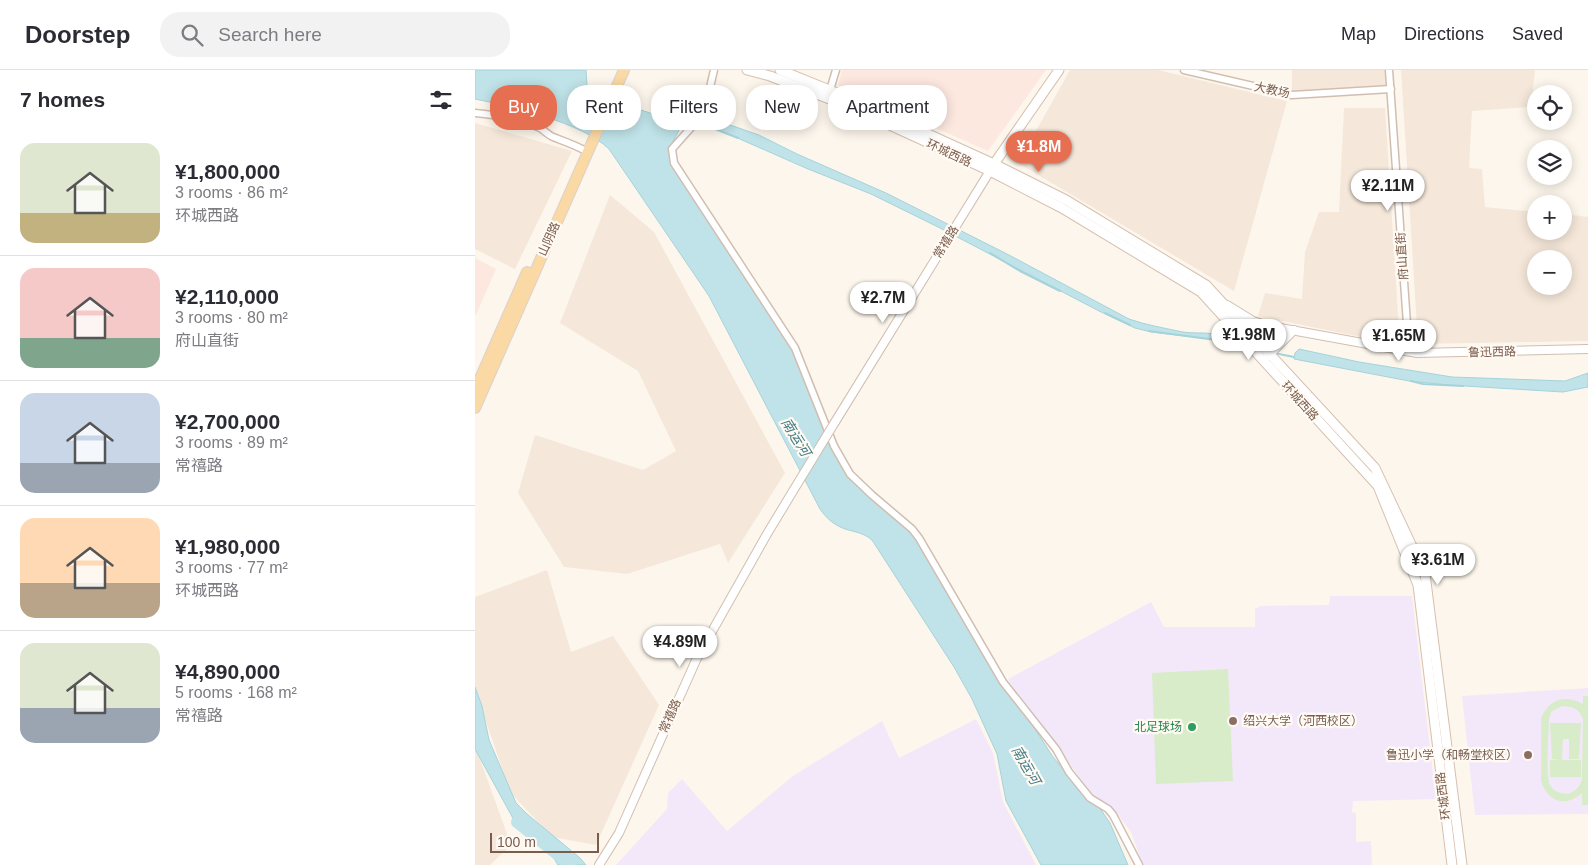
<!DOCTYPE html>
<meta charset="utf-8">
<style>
:root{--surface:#fff;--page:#f2f2f3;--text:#2b2b33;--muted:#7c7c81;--line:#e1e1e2;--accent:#e76f51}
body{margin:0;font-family:Arial,"Noto Sans SC",sans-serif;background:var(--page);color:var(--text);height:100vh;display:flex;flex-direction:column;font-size:19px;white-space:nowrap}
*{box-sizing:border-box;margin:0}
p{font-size:16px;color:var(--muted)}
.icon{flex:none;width:28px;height:28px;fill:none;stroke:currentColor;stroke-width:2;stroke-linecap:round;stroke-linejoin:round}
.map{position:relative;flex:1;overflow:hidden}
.side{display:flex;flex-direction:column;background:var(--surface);width:475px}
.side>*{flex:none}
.hud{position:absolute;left:15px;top:15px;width:475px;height:45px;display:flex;gap:10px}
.tools{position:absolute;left:1052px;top:15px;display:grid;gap:10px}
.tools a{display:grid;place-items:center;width:45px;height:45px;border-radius:50%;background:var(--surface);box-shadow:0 2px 12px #0003;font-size:25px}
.scale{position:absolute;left:15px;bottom:12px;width:109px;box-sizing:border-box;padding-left:5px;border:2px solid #7a5c4d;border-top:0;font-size:14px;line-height:18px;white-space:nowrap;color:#7a5c4d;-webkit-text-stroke:4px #fffaf3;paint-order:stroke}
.price{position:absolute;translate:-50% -42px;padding:0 11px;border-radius:18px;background:#fff;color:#222;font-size:16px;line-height:32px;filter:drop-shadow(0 1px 2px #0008)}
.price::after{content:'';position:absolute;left:50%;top:30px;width:15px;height:11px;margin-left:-8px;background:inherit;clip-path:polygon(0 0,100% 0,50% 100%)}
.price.current{background:var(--accent);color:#fff}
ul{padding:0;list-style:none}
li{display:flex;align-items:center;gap:15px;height:125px;padding:0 20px}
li+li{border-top:1px solid var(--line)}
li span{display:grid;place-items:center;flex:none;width:140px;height:100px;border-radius:15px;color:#555}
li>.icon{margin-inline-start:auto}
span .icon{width:60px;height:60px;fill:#fffc;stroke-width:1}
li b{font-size:21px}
h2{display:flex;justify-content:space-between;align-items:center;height:60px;padding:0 20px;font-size:21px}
.chip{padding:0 18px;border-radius:20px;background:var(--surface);box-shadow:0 2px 12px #0003;font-size:18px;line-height:45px}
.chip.current{background:var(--accent);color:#fff}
header{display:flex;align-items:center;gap:30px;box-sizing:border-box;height:70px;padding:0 25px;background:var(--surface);border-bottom:1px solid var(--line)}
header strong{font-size:24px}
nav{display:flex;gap:28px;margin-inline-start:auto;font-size:18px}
.search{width:350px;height:45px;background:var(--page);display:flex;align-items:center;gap:12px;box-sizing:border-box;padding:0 18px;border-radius:20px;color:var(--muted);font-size:19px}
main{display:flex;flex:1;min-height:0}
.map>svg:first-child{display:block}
.residential{fill:#f5e8da;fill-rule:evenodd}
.commercial{fill:#fde8e0}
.education{fill:#f3e8fa}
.green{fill:#d8ecc9;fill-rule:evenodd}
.water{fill:#bfe3e8;stroke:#a5d3da}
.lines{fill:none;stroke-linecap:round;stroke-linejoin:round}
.stream{stroke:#a5d3da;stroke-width:2}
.river{stroke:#bfe3e8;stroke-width:12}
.minor-casing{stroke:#d1beb0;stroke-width:9}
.tertiary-casing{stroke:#d1beb0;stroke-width:10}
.secondary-casing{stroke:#d6c0b0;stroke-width:11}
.primary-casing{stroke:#dad1cd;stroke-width:12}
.minor{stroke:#fff;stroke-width:6}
.tertiary{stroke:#fff;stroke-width:8}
.secondary{stroke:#fff;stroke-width:9}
.primary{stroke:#fbd9a5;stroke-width:10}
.tertiary-bridge-casing{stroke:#d1beb0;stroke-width:10;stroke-linecap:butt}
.tertiary-bridge{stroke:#fff;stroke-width:8}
.education-dot{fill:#8d6e63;stroke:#fffaf3;stroke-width:2}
.leisure-dot{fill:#2e9e5b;stroke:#fffaf3;stroke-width:2}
.labels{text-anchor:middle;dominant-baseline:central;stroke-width:4.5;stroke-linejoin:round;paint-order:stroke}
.street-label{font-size:12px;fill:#7a5c4d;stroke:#fffaf3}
.education-label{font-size:12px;fill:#785e54;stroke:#fffaf3;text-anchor:start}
.leisure-label{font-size:12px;fill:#27864d;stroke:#fffaf3;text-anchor:end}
.water-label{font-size:14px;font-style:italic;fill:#437c86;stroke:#fffaf3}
</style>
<header>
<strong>Doorstep</strong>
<div class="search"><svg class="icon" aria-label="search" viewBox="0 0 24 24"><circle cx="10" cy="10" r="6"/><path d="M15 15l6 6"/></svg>Search here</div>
<nav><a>Map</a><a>Directions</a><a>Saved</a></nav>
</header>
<main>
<section class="side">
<h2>7 homes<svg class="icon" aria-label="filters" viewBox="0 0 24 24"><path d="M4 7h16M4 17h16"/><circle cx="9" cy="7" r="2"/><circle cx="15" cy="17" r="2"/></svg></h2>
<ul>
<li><span style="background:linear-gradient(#dfe7d0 70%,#c2b280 0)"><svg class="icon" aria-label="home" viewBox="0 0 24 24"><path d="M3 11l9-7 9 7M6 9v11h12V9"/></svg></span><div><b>¥1,800,000</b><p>3 rooms · 86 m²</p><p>环城西路</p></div></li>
<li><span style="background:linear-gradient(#f6c9c9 70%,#7fa58c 0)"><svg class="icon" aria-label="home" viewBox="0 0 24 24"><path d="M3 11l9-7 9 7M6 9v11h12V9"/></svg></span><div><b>¥2,110,000</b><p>3 rooms · 80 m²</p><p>府山直街</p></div></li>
<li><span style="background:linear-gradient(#c9d6e8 70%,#9aa5b1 0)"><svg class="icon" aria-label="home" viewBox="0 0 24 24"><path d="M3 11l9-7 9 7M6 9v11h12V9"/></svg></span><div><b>¥2,700,000</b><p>3 rooms · 89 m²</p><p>常禧路</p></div></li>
<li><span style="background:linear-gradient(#ffd9b3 65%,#b9a48a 0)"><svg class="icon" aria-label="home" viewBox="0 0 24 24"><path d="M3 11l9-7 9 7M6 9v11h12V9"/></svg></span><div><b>¥1,980,000</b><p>3 rooms · 77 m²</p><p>环城西路</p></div></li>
<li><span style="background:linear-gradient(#dfe7d0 65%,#9aa5b1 0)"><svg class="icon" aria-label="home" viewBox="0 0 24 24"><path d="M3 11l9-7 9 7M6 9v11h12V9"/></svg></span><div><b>¥4,890,000</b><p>5 rooms · 168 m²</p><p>常禧路</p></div></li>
</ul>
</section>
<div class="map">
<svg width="1113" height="795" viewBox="0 0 1113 795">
<rect width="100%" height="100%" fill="#fdf6ec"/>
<!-- residential -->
<g class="residential">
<polygon points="595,0 683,0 812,31 759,221 543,93"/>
<polygon points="817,0 911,0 912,15 817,21"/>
<path d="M926 0H1060L1056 37 997 41 994 98 1007 99 1010 137 1061 142V161H1089V144L1113 147V271L943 274ZM1061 189H1089V216H1061Z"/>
<polygon points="869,38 910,38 925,275 783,246 790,223 827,229 830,182 844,142 864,142"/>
<polygon points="0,53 97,81 40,199 0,179"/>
<polygon points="135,125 179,162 310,403 253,493 245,474 152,504 89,497 43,423 60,365 168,400 201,381 163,301 85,253"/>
<polygon points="72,500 96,582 138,566 184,635 121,775 77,767 35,722 0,619 0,527"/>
<polygon points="0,675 36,775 15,795 0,795"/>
</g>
<!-- commercial -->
<g class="commercial">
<polygon points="367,0 571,0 513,81 363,15"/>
<polygon points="0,188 21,199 0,247"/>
</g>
<!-- education -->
<g class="education">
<polygon points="855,526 937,526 961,729 878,731 877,742 881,743 881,772 896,771 897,795 668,795 656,762 637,737 613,722 584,676 543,627 533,609 676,532 689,557 780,557 780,539 786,536 854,535"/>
<polygon points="1113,618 1113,744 1000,745 987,626"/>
<polygon points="501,649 518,683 528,732 561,795 141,795 192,739 193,723 207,709 252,761 318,706 407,651 424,688"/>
</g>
<!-- green -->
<g class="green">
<polygon points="753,599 758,711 681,714 677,603"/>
<path d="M1108 626H1113V735H1107V723C1090 738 1073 732 1066 711V648C1074 629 1090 624 1108 634ZM1087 636C1098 636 1104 639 1108 649L1107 708C1106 715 1102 720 1095 723 1088 725 1079 722 1075 715 1070 706 1074 661 1074 649L1076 642Z"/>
<polygon points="1075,653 1106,653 1104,689 1094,689 1094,669 1088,669 1087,690 1106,690 1106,707 1075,707 1075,690 1085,690 1077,689"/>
</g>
<!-- water -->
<g class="water">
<path d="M0 0H111L112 15 117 18 115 24 146 37 148 34 181 45 184 42 229 51 232 47 284 65 322 84 411 123 534 185 654 249C671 255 689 258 708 262 730 265 741 258 759 277L756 280 736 269 676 262 660 258 624 241 463 157 396 124 333 99 242 59 214 53 207 55 196 75 194 82 195 90 227 142 315 275 370 396 435 458 501 567 578 687 599 712 624 737 635 753 653 795H566L531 731 522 684 497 629 479 597 397 470C389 463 380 462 370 459 359 455 351 448 345 439L234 226 134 79C106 52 38 37 0 29Z"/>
<polygon points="824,279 884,292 977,307 1090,311 1113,303 1113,317 1088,322 973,315 934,311 819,289 820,283"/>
<polygon points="0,617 7,636 14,670 41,733 52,744 105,788 111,795 83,795 70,774 40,752 0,679"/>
</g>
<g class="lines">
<!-- stream -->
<g class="stream">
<polyline points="230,55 263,68"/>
<polyline points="515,183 545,201 585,221"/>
<polyline points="630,243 655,255"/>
<polyline points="674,261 741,270"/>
<polyline points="753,273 770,276"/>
<polyline points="799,283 819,287"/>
<polyline points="936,311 948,314 988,316"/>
</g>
<!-- river -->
<polyline class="river" points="42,752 96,795"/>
<!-- minor casing -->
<g class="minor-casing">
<g id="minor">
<polyline points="239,0 229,43 197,79 199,93 320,278 359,376 375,404 397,425 437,459 444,468 528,612 581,679 594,702 615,728 633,739 638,745 664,795"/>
<polyline points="709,0 817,25 916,19"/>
<polyline points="914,0 934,282"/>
<polyline points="355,20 361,0"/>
<path d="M0 43C21 45 45 49 65 58 70 61 73 65 78 67 88 71 97 74 107 79"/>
</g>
</g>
<!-- tertiary casing -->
<g class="tertiary-casing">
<g id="tertiary">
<polyline points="752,235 778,251 794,256 942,283 1113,279"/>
<polyline points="792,287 819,260"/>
<polyline points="360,352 518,96"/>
<polyline points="124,795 144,763 222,588 292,464 318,421"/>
</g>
</g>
<!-- secondary casing -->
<g class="secondary-casing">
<g id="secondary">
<polyline points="272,0 295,6 373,36 515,101 587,138 726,222 903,416 943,515 977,795"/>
<polyline points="305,0 374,28 519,94 591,130 731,215 900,398 950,504 987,795"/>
<polyline points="519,94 584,0"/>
</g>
</g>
<!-- primary casing -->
<g class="primary-casing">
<g id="primary">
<polyline points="0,320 52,202"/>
<polyline points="0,338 149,0"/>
</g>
</g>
<!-- minor -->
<use href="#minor" class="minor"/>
<!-- tertiary -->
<use href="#tertiary" class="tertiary"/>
<!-- secondary -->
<use href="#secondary" class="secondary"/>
<!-- primary -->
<use href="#primary" class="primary"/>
<!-- tertiary-bridge casing -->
<g class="tertiary-bridge-casing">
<polyline id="tertiary-bridge" points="318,421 360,352"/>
</g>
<!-- tertiary-bridge -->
<use href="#tertiary-bridge" class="tertiary-bridge"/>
</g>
<!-- markers -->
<g class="education-dot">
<circle cx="758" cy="651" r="5"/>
<circle cx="1053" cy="685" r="5"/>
</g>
<circle class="leisure-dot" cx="717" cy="657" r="5"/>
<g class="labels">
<!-- street labels -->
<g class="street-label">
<text transform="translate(797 20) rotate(12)">大教场</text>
<text transform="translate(474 83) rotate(25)">环城西路</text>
<text transform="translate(74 169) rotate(-66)">山阴路</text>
<text transform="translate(471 172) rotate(-58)">常禧路</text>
<text transform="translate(927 186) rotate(-94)">府山直街</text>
<text transform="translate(1017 282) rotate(-1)">鲁迅西路</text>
<text transform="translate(825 331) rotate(48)">环城西路</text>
<text transform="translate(195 646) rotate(-66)">常禧路</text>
<text transform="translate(968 726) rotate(-97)">环城西路</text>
</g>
<!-- education labels -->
<g class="education-label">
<text x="768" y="651">绍兴大学（河西校区）</text>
<text x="1043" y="685" text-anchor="end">鲁迅小学（和畅堂校区）</text>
</g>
<!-- leisure labels -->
<g class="leisure-label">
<text x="707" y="657">北足球场</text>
</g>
<!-- water labels -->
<g class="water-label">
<text transform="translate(321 367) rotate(58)">南运河</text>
<text transform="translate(551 695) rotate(60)">南运河</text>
</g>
</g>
</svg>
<div class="tools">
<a><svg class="icon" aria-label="locate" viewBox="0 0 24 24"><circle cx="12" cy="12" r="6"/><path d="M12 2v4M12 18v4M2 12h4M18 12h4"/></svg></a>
<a><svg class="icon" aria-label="layers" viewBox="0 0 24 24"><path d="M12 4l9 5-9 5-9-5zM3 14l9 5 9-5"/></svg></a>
<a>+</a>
<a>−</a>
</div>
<div class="scale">100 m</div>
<b class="price current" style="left:564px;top:103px">¥1.8M</b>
<b class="price" style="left:913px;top:142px">¥2.11M</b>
<b class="price" style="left:408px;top:254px">¥2.7M</b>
<b class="price" style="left:774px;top:291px">¥1.98M</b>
<b class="price" style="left:924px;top:292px">¥1.65M</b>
<b class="price" style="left:963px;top:516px">¥3.61M</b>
<b class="price" style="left:205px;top:598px">¥4.89M</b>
<div class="hud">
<a class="chip current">Buy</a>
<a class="chip">Rent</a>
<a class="chip">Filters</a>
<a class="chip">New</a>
<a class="chip">Apartment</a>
</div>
</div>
</main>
